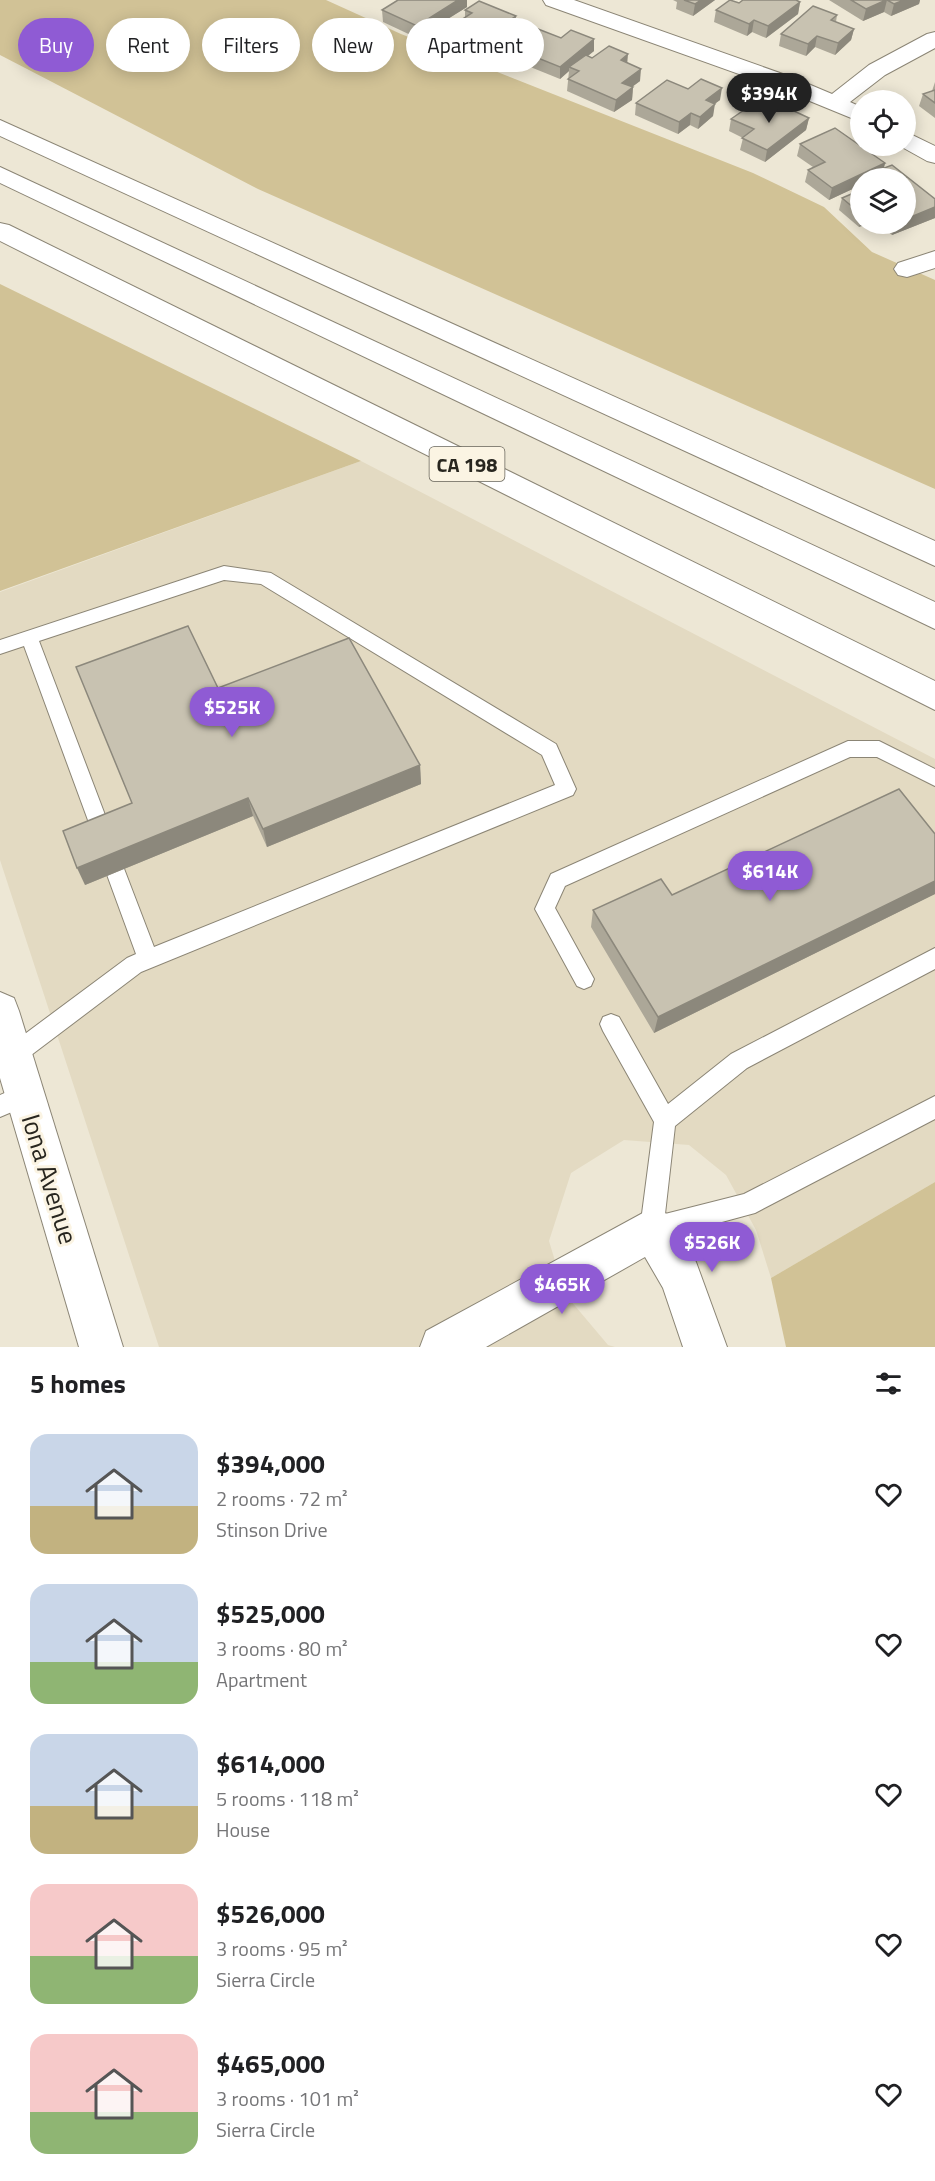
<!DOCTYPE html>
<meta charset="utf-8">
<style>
:root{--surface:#fff;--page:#f2f2f2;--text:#202124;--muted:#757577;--accent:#8f5bd4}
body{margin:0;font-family:"Titillium Web",sans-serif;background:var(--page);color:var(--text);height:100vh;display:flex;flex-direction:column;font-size:22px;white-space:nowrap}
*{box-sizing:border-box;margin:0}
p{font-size:20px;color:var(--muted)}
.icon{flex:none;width:33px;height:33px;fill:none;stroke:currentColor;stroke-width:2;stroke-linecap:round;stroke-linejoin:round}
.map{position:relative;height:1347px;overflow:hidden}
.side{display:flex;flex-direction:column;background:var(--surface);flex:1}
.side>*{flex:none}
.guide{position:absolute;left:18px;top:18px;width:600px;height:54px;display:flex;gap:12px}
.controls{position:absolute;left:850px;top:90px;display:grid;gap:12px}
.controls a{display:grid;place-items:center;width:66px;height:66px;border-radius:50%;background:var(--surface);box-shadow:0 3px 15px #0003;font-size:30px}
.price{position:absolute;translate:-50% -51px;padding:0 14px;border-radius:21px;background:var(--accent);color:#fff;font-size:20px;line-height:39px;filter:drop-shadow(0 2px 3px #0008)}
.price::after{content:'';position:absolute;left:50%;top:36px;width:18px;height:14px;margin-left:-9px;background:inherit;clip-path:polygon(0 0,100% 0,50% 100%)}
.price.current{background:#222;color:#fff}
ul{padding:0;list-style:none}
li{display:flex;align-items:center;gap:18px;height:150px;padding:0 30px}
li span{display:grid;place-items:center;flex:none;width:168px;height:120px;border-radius:18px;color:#555}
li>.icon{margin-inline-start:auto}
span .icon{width:72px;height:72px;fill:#fffc;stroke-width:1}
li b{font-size:26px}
h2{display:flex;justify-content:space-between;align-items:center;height:72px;padding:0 30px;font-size:26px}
.chip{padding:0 21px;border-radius:27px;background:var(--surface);box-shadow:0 3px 15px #0003;font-size:21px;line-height:54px}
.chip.current{background:var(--accent);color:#fff}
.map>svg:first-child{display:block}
.built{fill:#e3dac2}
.green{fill:#d1c296}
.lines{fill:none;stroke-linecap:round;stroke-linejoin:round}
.lane-casing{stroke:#8b8575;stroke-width:2}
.street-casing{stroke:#8b8575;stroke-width:2}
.secondary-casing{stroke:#8b8575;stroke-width:2}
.highway-casing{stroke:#8b8575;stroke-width:2}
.lane{fill:#fff;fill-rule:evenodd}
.street{fill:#fff;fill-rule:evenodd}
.secondary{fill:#fff;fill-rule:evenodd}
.highway{fill:#fff;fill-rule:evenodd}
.wall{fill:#aca798}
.shaded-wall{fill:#8c887c}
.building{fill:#c8c2b1;stroke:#8c887c;stroke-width:1.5}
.labels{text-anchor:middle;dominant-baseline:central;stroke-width:6;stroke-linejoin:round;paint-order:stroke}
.shield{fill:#fbf4e3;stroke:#67645a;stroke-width:1.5}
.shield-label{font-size:20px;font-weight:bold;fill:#28261f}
.near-street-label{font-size:26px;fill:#28261f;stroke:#fbf4e3}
</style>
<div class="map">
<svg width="935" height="1347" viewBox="0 0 935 1347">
<rect width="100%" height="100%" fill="#ede7d5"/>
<!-- built -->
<polygon class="built" points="361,461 935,759 935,1182 771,1278 756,1230 726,1175 689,1145 624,1140 571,1173 549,1241 565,1294 608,1345 615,1347 159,1347 0,860 0,592"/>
<!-- green -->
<g class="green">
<polygon points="0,0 326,0 401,34 753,173 824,207 872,252 935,280 935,489 258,189 29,70 0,55"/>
<polygon points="0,284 361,461 0,591"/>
<polygon points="935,1182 935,1347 786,1347 771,1278"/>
</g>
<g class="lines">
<!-- lane casing -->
<g class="lane-casing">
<g id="lane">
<polygon points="224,566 271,573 556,744 576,789 573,795 141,972 22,1062 14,1065 6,1062 3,1055 6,1048 127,958 136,954 106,872 109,866 116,863 123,866 154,947 555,785 542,755 261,584 224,580 39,641 113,836 110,842 103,845 96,842 24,646 0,654 0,640"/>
<polygon points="848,741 879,741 935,769 935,786 877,757 850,757 565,886 555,908 594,979 591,986 584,989 577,986 535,909 551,874"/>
<polygon points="935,948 935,969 747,1068 675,1126 665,1214 744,1194 935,1096 935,1119 755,1213 652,1241 644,1237 640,1229 654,1122 603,1031 600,1024 603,1017 611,1014 619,1017 668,1104 731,1054"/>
<polygon points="25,1084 33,1087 36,1095 33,1103 0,1117 0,1095"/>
</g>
</g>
<!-- street casing -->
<g class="street-casing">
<g id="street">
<polygon points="543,0 574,0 794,78 832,94 869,65 927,34 935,32 935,48 885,75 850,102 861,107 861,122 778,88 546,5"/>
<polygon points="906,132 935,146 935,163 927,161 900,146 906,146"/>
<polygon points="935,251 935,268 907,277 898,275 894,269 898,263"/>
<polygon points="652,1208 667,1214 696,1262 727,1347 683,1347 663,1288 645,1257 486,1347 420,1347 426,1331"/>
</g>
</g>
<!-- secondary casing -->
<g class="secondary-casing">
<polygon id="secondary" points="0,992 14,998 19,1011 123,1347 79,1347 0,1078"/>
</g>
<!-- highway casing -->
<g class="highway-casing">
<g id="highway">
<polygon points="0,120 935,541 935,566 0,136"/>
<polygon points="0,167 935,602 935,629 0,183"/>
<polygon points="0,223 9,225 935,681 935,710 0,241"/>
</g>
</g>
<!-- lane -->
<use href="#lane" class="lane"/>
<!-- street -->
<use href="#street" class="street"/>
<!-- secondary -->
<use href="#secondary" class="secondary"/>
<!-- highway -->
<use href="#highway" class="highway"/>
</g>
<!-- wall -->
<g class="wall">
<polygon points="467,0 467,7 417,38 383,22 382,10"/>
<polygon points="673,0 715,0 693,16 676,9 677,2"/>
<polygon points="829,0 920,0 919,4 891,16 884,12 863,21"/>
<polygon points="800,2 798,14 766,38 752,32 747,36 714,22 716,10 739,3"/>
<polygon points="465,10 515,28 477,54 447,41 447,29 465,18"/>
<polygon points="837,15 836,22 854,29 851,40 835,55 815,47 806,56 779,46 781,34"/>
<polygon points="513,48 594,51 588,56 592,58 627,63 640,81 632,87 633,87 632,100 614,112 567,91 569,71 560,79 513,60"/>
<polygon points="935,82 935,118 919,106 923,94 932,91"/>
<polygon points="720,100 714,104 713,116 698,129 690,125 678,134 635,115 636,103"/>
<polygon points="769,109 809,118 806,130 765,162 740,150 743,138 729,131 731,119"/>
<polygon points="835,128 885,163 884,168 892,165 935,199 935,218 892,235 878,224 906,224 906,178 861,178 861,185 829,200 805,182 808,170 813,167 797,156 800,144"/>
<polygon points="861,190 861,224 859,227 839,210 842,198"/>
<polygon points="218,688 420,765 421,784 267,847 253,816 85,885 131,804"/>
<polygon points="935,834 935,894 654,1033 591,927 593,910 672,895"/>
</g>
<!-- shaded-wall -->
<g class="shaded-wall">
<polygon points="458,0 467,0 467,7 417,38 417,26"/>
<polygon points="701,0 715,0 693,16 695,4"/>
<polygon points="887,0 884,12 863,21 866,9"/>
<polygon points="904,0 920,0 919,4 891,16 894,4"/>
<polygon points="800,2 798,14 766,38 768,26"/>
<polygon points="516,16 515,28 477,54 477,42"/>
<polygon points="754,20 752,32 747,36 749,24"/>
<polygon points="854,29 851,40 835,55 838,43"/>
<polygon points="817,36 815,47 806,56 808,44"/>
<polygon points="594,39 594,51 572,68 569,67 569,71 560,79 560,67"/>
<polygon points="628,54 627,66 621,60"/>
<polygon points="641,69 640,81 621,95 622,83"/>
<polygon points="633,87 632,100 614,112 616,100"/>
<polygon points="722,88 720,100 704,112 706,100"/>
<polygon points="715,104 713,116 698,129 700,117"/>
<polygon points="691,113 690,125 678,134 679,122"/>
<polygon points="809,118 806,130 765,162 767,150"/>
<polygon points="885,163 882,175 866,175 865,178 861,178 861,185 829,200 832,188"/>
<polygon points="935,207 935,218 892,235 895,224 906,224 906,219"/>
<polygon points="861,219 861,224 868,224 859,227"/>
<polygon points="420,765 421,784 267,847 263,829"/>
<polygon points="248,798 253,816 85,885 77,868"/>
<polygon points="935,881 935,894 654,1033 658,1017"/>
</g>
<!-- building -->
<g class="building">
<polygon points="398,0 458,0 417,26 382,10"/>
<polygon points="684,0 701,0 695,4"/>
<polygon points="730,0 739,3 743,0 796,0 800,2 768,26 754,20 749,24 716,10"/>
<polygon points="851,0 886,0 866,9"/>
<polygon points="887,0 904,0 894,4"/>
<polygon points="479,1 516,16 477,42 447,29 472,13 465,10"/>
<polygon points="813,6 837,15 831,20 854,29 838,43 817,36 808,44 781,34"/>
<polygon points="538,29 561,38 571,30 594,39 560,67 513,48"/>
<polygon points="609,46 628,54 621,60 641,69 622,83 633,87 616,100 568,79 579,71 569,67 586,55 592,58"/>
<polygon points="701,79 722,88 706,100 715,104 700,117 691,113 679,122 636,103 667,80 688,89"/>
<polygon points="935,90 935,103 923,94"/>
<polygon points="754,103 769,109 777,103 809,118 767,150 742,138 754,129 731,119"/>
<polygon points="835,128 885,163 832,188 808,170 825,162 800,144"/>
<polygon points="892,165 935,199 935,207 906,219 906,178 871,178 866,175"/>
<polygon points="861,190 861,214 842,198"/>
<polygon points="188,626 218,688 349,638 420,765 263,829 248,798 77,868 63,831 132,803 76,667"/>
<polygon points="899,789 935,834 935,881 658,1017 593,910 661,879 672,895"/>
</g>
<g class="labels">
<!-- shield labels -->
<rect class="shield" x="429.5" y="447" width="75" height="34" rx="4.5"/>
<g class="shield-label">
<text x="467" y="464">CA 198</text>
</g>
<!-- near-street labels -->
<g class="near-street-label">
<text transform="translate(50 1179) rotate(73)">Iona Avenue</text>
</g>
</g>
</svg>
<div class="controls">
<a><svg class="icon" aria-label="locate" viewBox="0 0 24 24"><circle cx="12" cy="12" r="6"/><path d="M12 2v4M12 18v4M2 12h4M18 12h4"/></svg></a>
<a><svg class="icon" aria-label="layers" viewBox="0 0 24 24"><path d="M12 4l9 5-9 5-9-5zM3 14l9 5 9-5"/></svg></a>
</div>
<b class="price current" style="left:769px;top:124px">$394K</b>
<b class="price" style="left:232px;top:738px">$525K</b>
<b class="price" style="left:770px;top:902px">$614K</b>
<b class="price" style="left:712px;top:1273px">$526K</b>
<b class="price" style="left:562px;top:1315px">$465K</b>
<div class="guide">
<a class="chip current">Buy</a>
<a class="chip">Rent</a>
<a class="chip">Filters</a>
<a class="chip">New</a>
<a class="chip">Apartment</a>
</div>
</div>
<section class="side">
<h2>5 homes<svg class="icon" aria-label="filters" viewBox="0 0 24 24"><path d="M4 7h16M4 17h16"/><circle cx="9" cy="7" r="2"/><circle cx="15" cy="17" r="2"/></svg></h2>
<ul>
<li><span style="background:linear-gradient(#c9d6e8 60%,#c2b280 0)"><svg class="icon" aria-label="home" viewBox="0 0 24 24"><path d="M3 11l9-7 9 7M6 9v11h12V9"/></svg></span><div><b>$394,000</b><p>2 rooms · 72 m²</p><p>Stinson Drive</p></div><svg class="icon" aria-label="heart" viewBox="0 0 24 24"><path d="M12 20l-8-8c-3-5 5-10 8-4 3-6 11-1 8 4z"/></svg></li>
<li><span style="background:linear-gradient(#c9d6e8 65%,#8fb573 0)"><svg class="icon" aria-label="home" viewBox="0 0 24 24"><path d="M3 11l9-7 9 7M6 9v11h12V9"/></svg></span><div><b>$525,000</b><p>3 rooms · 80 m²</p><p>Apartment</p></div><svg class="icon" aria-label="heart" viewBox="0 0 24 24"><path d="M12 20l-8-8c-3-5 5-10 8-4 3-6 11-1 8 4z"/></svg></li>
<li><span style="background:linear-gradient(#c9d6e8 60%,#c2b280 0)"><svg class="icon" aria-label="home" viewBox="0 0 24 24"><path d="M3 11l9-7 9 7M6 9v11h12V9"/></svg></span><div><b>$614,000</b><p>5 rooms · 118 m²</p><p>House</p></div><svg class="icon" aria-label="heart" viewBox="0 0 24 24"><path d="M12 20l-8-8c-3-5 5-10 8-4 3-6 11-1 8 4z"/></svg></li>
<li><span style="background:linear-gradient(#f6c9c9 60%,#8fb573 0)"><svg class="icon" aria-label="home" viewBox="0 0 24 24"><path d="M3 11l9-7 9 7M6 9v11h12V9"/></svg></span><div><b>$526,000</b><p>3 rooms · 95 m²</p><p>Sierra Circle</p></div><svg class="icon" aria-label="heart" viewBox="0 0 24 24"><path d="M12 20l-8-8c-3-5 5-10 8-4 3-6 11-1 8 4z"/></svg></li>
<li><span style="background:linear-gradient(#f6c9c9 65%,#8fb573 0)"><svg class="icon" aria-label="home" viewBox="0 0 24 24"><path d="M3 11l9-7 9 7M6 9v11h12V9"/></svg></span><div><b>$465,000</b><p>3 rooms · 101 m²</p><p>Sierra Circle</p></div><svg class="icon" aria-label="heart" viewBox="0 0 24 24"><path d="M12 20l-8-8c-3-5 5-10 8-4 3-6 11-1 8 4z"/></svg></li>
</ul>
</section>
